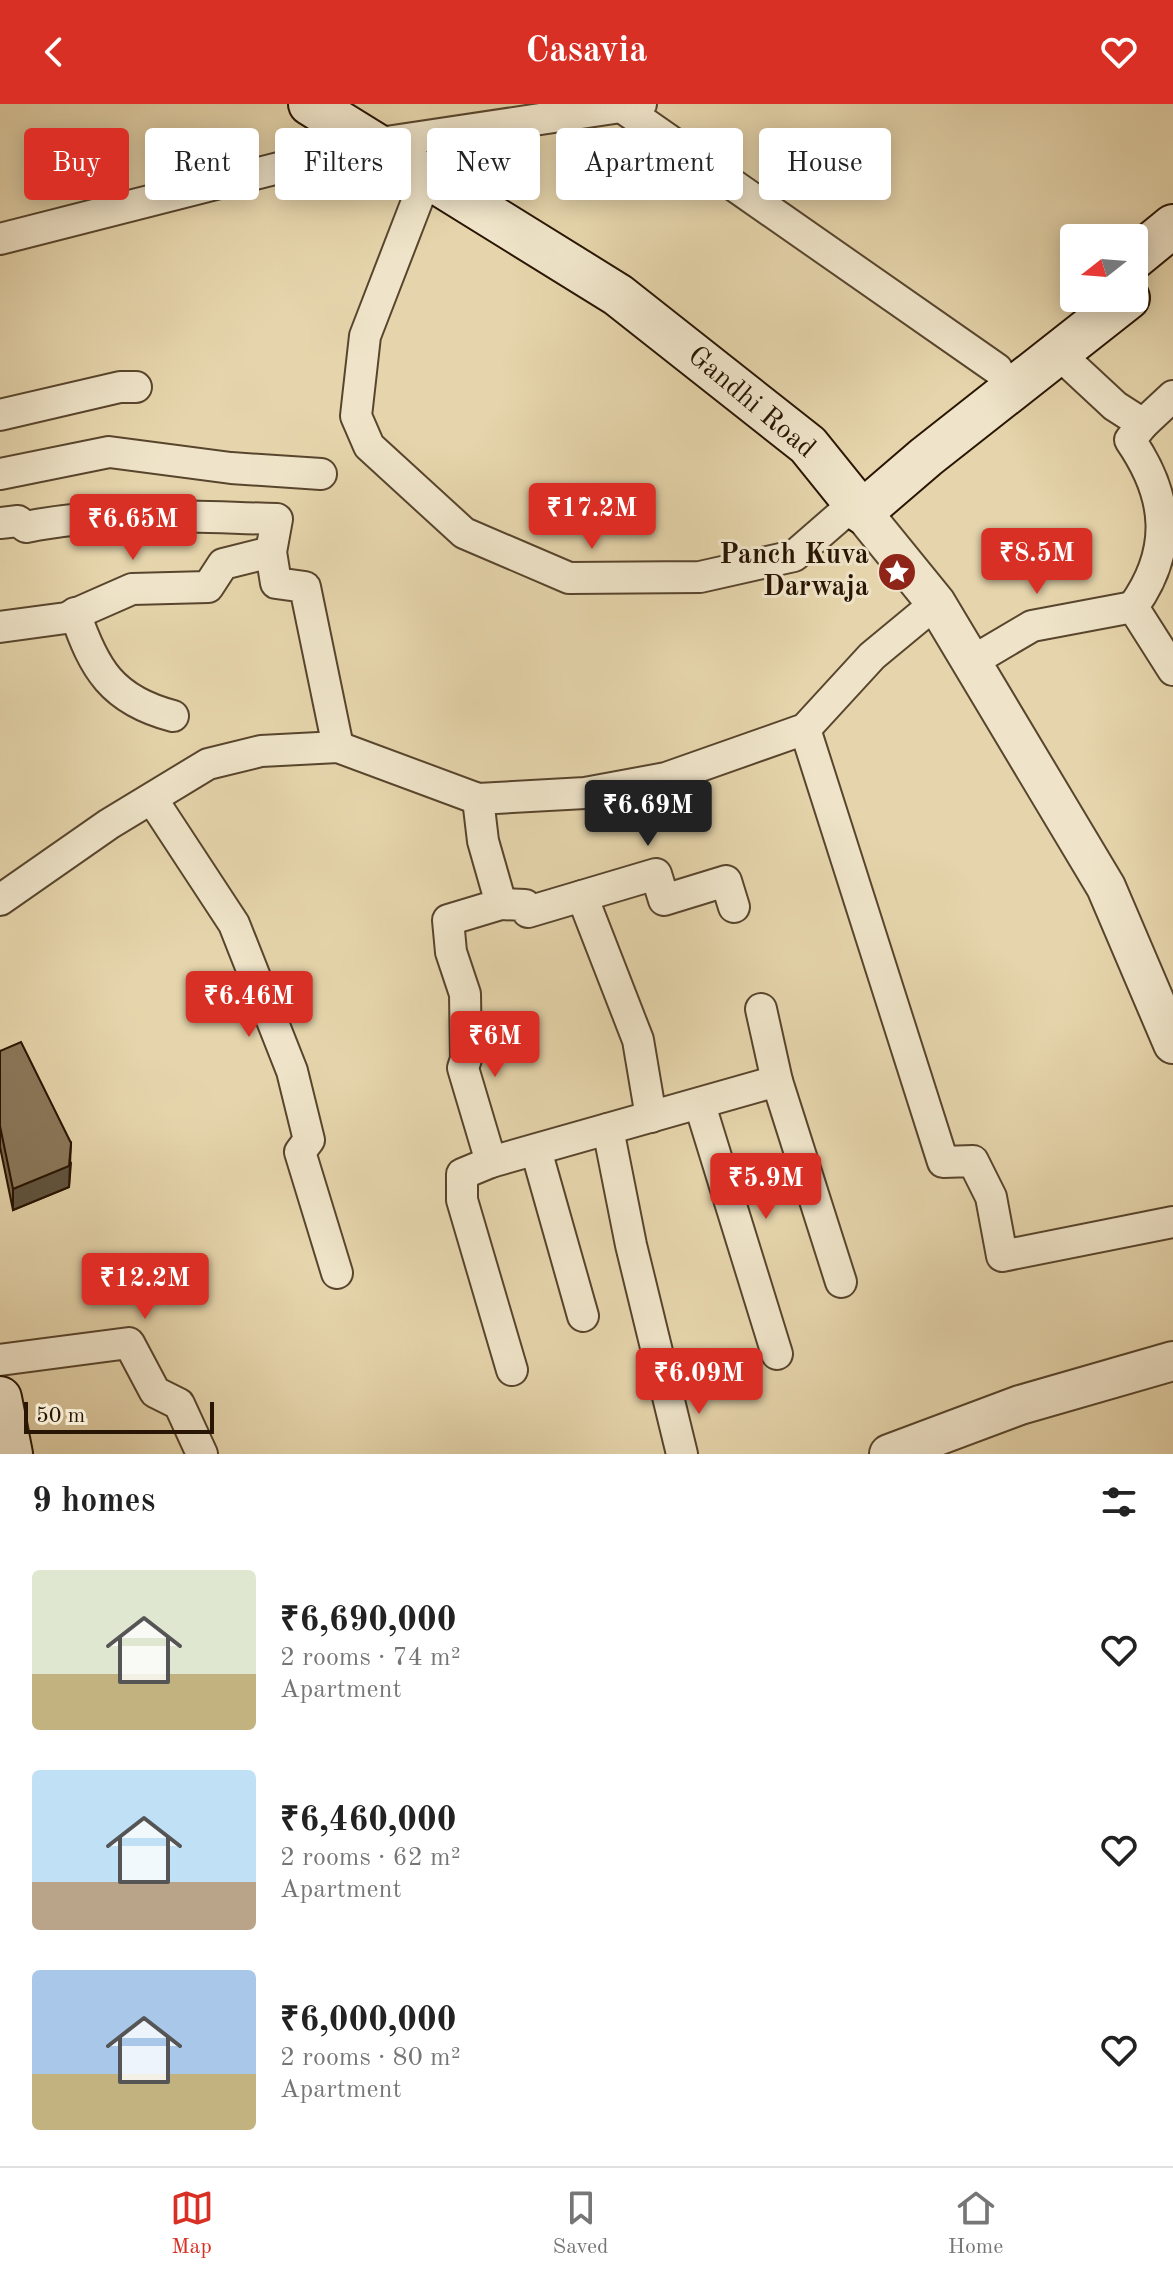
<!DOCTYPE html>
<meta charset="utf-8">
<style>
:root{--surface:#fff;--page:#f2f2f2;--text:#222;--muted:#767676;--line:#e0e0e0;--accent:#d93025}
body{margin:0;font-family:"Old Standard TT",serif;background:var(--page);color:var(--text);height:100vh;display:flex;flex-direction:column;font-size:30px;white-space:nowrap}
*{box-sizing:border-box;margin:0}
p{font-size:26px;color:var(--muted)}
.icon{flex:none;width:44px;height:44px;fill:none;stroke:currentColor;stroke-width:2;stroke-linecap:round;stroke-linejoin:round}
.map{position:relative;height:1350px;overflow:hidden}
.drawer{display:flex;flex-direction:column;background:var(--surface);flex:1}
.drawer>*{flex:none}
.banner{position:absolute;left:24px;top:24px;width:1126px;height:72px;display:flex;gap:16px}
.needle{width:52px;rotate:253deg}
.buttons{position:absolute;left:1060px;top:120px;display:grid;gap:16px}
.buttons a{display:grid;place-items:center;width:88px;height:88px;border-radius:8px;background:var(--surface);box-shadow:0 4px 20px #0003;font-size:40px}
.scale{position:absolute;left:24px;bottom:20px;width:190px;box-sizing:border-box;padding-left:8px;border:4px solid #291503;border-top:0;font-size:22px;line-height:28px;white-space:nowrap;color:#291503;-webkit-text-stroke:6px #efe4c9;paint-order:stroke}
.price{position:absolute;translate:-50% -68px;padding:0 18px;border-radius:8px;background:var(--accent);color:#fff;font-size:26px;line-height:52px;filter:drop-shadow(0 2px 4px #0008)}
.price::after{content:'';position:absolute;left:50%;top:48px;width:24px;height:18px;margin-left:-12px;background:inherit;clip-path:polygon(0 0,100% 0,50% 100%)}
.price.current{background:#222;color:#fff}
ul{padding:0;list-style:none}
li{display:flex;align-items:center;gap:24px;height:200px;padding:0 32px}
li span{display:grid;place-items:center;flex:none;width:224px;height:160px;border-radius:8px;color:#555}
li>.icon{margin-inline-start:auto}
span .icon{width:96px;height:96px;fill:#fffc;stroke-width:1}
li b{font-size:34px}
h2{display:flex;justify-content:space-between;align-items:center;height:96px;padding:0 32px;font-size:34px}
.tag{padding:0 28px;border-radius:8px;background:var(--surface);box-shadow:0 4px 20px #0003;font-size:28px;line-height:72px}
.tag.current{background:var(--accent);color:#fff}
header{display:flex;justify-content:space-between;align-items:center;height:104px;padding:0 32px;background:var(--accent);color:#fff;font-size:36px;font-weight:700}
.menu{display:flex;justify-content:space-around;align-items:center;height:112px;border-top:2px solid var(--line);background:var(--surface);font-size:22px;color:var(--muted)}
.menu a{display:grid;justify-items:center;gap:4px}
.menu .current{color:var(--accent)}
.map>svg:first-child{display:block}
.lines{fill:none;stroke-linecap:round;stroke-linejoin:round}
.minor-casing{stroke:#58452d;stroke-width:34}
.tertiary-casing{stroke:#58452d;stroke-width:42}
.secondary-casing{stroke:#291503;stroke-width:46}
.minor{stroke:#efe4c9;stroke-width:30}
.tertiary{stroke:#efe4c9;stroke-width:38}
.secondary{stroke:#efe4c9;stroke-width:42}
.wall{fill:#78684e;stroke:#291503;stroke-width:2}
.shaded-wall{fill:#615540;stroke:#291503;stroke-width:2}
.building{fill:#8b795b;stroke:#291503;stroke-width:2}
.labels{text-anchor:middle;dominant-baseline:central;stroke-width:6;stroke-linejoin:round;paint-order:stroke}
.street-label{font-size:28px;fill:#291503;stroke:#efe4c9}
.poi-label{font-size:28px;font-weight:bold;fill:#291503;stroke:#efe4c9;text-anchor:end}
</style>
<header><svg class="icon" aria-label="back" viewBox="0 0 24 24"><path d="M15 5l-7 7 7 7"/></svg>Casavia<svg class="icon" aria-label="heart" viewBox="0 0 24 24"><path d="M12 20l-8-8c-3-5 5-10 8-4 3-6 11-1 8 4z"/></svg></header>
<div class="map">
<svg width="1173" height="1350" viewBox="0 0 1173 1350">
<rect width="100%" height="100%" fill="#e6d5ac"/>
<filter id="stains"><feTurbulence type="fractalNoise" baseFrequency=".0025" numOctaves="4"/><feColorMatrix values="0 0 0 0 .2 0 0 0 0 .09 0 0 0 0 .02 0 0 0 .5 -.17"/></filter>
<radialGradient id="worn" r=".72"><stop offset=".6" stop-color="#630" stop-opacity="0"/><stop offset="1" stop-color="#630" stop-opacity=".3"/></radialGradient>
<g class="lines">
<!-- minor casing -->
<g class="minor-casing">
<g id="minor">
<polyline points="623,4 997,265"/>
<polyline points="426,74 365,232 356,312 369,342 464,429 569,474 700,473 794,452 855,399"/>
<polyline points="0,135 373,40 641,0"/>
<polyline points="1058,249 1115,302 1143,320 1173,292"/>
<polyline points="0,311 120,283 136,283"/>
<path d="M1143 320 1130 336C1170 394 1173 447 1133 503L1173 566"/>
<polyline points="0,370 109,348 231,364 321,370"/>
<path d="M0 419 18 417 26 423C108 406 194 413 277 415L271 448 276 479 305 483 338 643"/>
<path d="M75 509C94 565 112 596 173 612"/>
<polyline points="0,523 66,514 132,485 208,483 223,460 271,448"/>
<polyline points="971,558 1032,522 1133,503"/>
<polyline points="805,625 943,1058 973,1057 991,1093 1002,1152 1173,1118"/>
<polyline points="152,695 234,820 292,967 309,1036 300,1048 337,1169"/>
<polyline points="478,695 483,737 501,800 448,816 451,848 465,890 466,955 463,964 491,1058 777,977"/>
<polyline points="582,792 638,936 651,1013"/>
<polyline points="0,796 109,720 208,660 261,647 338,643 478,695 585,689 666,674 805,625 872,552 936,499"/>
<polyline points="501,800 525,801 528,808 656,770 664,796 726,777 734,803"/>
<polyline points="761,905 777,977 841,1178"/>
<polyline points="700,1001 777,1250"/>
<polyline points="608,1025 631,1141 682,1350"/>
<polyline points="536,1046 583,1212"/>
<polyline points="491,1058 462,1070 462,1096 512,1266"/>
<polyline points="0,1256 129,1239 155,1288 179,1300 202,1350"/>
</g>
</g>
<!-- tertiary casing -->
<g class="tertiary-casing">
<g id="tertiary">
<polyline points="862,408 936,499 1106,783 1173,940"/>
<polyline points="889,1350 1020,1301 1173,1257"/>
</g>
</g>
<!-- secondary casing -->
<g class="secondary-casing">
<g id="secondary">
<polyline points="310,0 618,191 808,341 862,408 926,353 1128,194"/>
<polyline points="1134,154 1173,122"/>
<polyline points="0,1294 11,1350"/>
</g>
</g>
<!-- minor -->
<use href="#minor" class="minor"/>
<!-- tertiary -->
<use href="#tertiary" class="tertiary"/>
<!-- secondary -->
<use href="#secondary" class="secondary"/>
</g>
<!-- wall -->
<polygon class="wall" points="0,947 71,1059 69,1083 13,1106 0,1043"/>
<!-- shaded-wall -->
<polygon class="shaded-wall" points="71,1039 69,1083 13,1106 13,1085"/>
<!-- building -->
<polygon class="building" points="21,938 71,1039 69,1062 13,1085 0,1022 0,947"/>
<!-- icons -->
<defs>
<g id="sight-disc" transform="scale(2)"><circle r="9.5" fill="#8f2418" stroke="#efe4c9"/><path d="M0-6L1.8-2.2L6-1.7L2.9 1.2L3.7 5.4L0 3.3L-3.7 5.4L-2.9 1.2L-6-1.7L-1.8-2.2Z" fill="#fff"/></g>
</defs>
<g fill-rule="evenodd">
<use href="#sight-disc" x="897" y="468"/>
</g>
<g class="labels">
<!-- street labels -->
<g class="street-label">
<text transform="translate(751 299) rotate(40)">Gandhi Road</text>
</g>
<!-- poi labels -->
<g class="poi-label">
<text x="869" y="452">Panch Kuva<tspan x="869" dy="32">Darwaja</tspan></text>
</g>
</g>
<rect width="100%" height="100%" filter="url(#stains)"/>
<rect width="100%" height="100%" fill="url(#worn)"/>
</svg>
<div class="buttons">
<a><svg class="needle" viewBox="-14 -14 28 28"><path d="M0-13l5 13h-10z" fill="#e53935"/><path d="M0 13l5-13h-10z" fill="#767676"/></svg></a>
</div>
<div class="scale">50 m</div>
<b class="price" style="left:592px;top:447px">₹17.2M</b>
<b class="price" style="left:133px;top:458px">₹6.65M</b>
<b class="price" style="left:1037px;top:492px">₹8.5M</b>
<b class="price current" style="left:648px;top:744px">₹6.69M</b>
<b class="price" style="left:249px;top:935px">₹6.46M</b>
<b class="price" style="left:495px;top:975px">₹6M</b>
<b class="price" style="left:766px;top:1117px">₹5.9M</b>
<b class="price" style="left:145px;top:1217px">₹12.2M</b>
<b class="price" style="left:699px;top:1312px">₹6.09M</b>
<div class="banner">
<a class="tag current">Buy</a>
<a class="tag">Rent</a>
<a class="tag">Filters</a>
<a class="tag">New</a>
<a class="tag">Apartment</a>
<a class="tag">House</a>
</div>
</div>
<section class="drawer">
<h2>9 homes<svg class="icon" aria-label="filters" viewBox="0 0 24 24"><path d="M4 7h16M4 17h16"/><circle cx="9" cy="7" r="2"/><circle cx="15" cy="17" r="2"/></svg></h2>
<ul>
<li><span style="background:linear-gradient(#dfe7d0 65%,#c2b280 0)"><svg class="icon" aria-label="home" viewBox="0 0 24 24"><path d="M3 11l9-7 9 7M6 9v11h12V9"/></svg></span><div><b>₹6,690,000</b><p>2 rooms · 74 m²</p><p>Apartment</p></div><svg class="icon" aria-label="heart" viewBox="0 0 24 24"><path d="M12 20l-8-8c-3-5 5-10 8-4 3-6 11-1 8 4z"/></svg></li>
<li><span style="background:linear-gradient(#bfe0f5 70%,#b9a48a 0)"><svg class="icon" aria-label="home" viewBox="0 0 24 24"><path d="M3 11l9-7 9 7M6 9v11h12V9"/></svg></span><div><b>₹6,460,000</b><p>2 rooms · 62 m²</p><p>Apartment</p></div><svg class="icon" aria-label="heart" viewBox="0 0 24 24"><path d="M12 20l-8-8c-3-5 5-10 8-4 3-6 11-1 8 4z"/></svg></li>
<li><span style="background:linear-gradient(#a9c7e8 65%,#c2b280 0)"><svg class="icon" aria-label="home" viewBox="0 0 24 24"><path d="M3 11l9-7 9 7M6 9v11h12V9"/></svg></span><div><b>₹6,000,000</b><p>2 rooms · 80 m²</p><p>Apartment</p></div><svg class="icon" aria-label="heart" viewBox="0 0 24 24"><path d="M12 20l-8-8c-3-5 5-10 8-4 3-6 11-1 8 4z"/></svg></li>
</ul>
</section>
<nav class="menu">
<a class="current"><svg class="icon" aria-label="map" viewBox="0 0 24 24"><path d="M3 6l6-2 6 2 6-2v14l-6 2-6-2-6 2zM9 4v14M15 6v14"/></svg>Map</a>
<a><svg class="icon" aria-label="saved" viewBox="0 0 24 24"><path d="M7 4h10v16l-5-4-5 4z"/></svg>Saved</a>
<a><svg class="icon" aria-label="home" viewBox="0 0 24 24"><path d="M3 11l9-7 9 7M6 9v11h12V9"/></svg>Home</a>
</nav>
